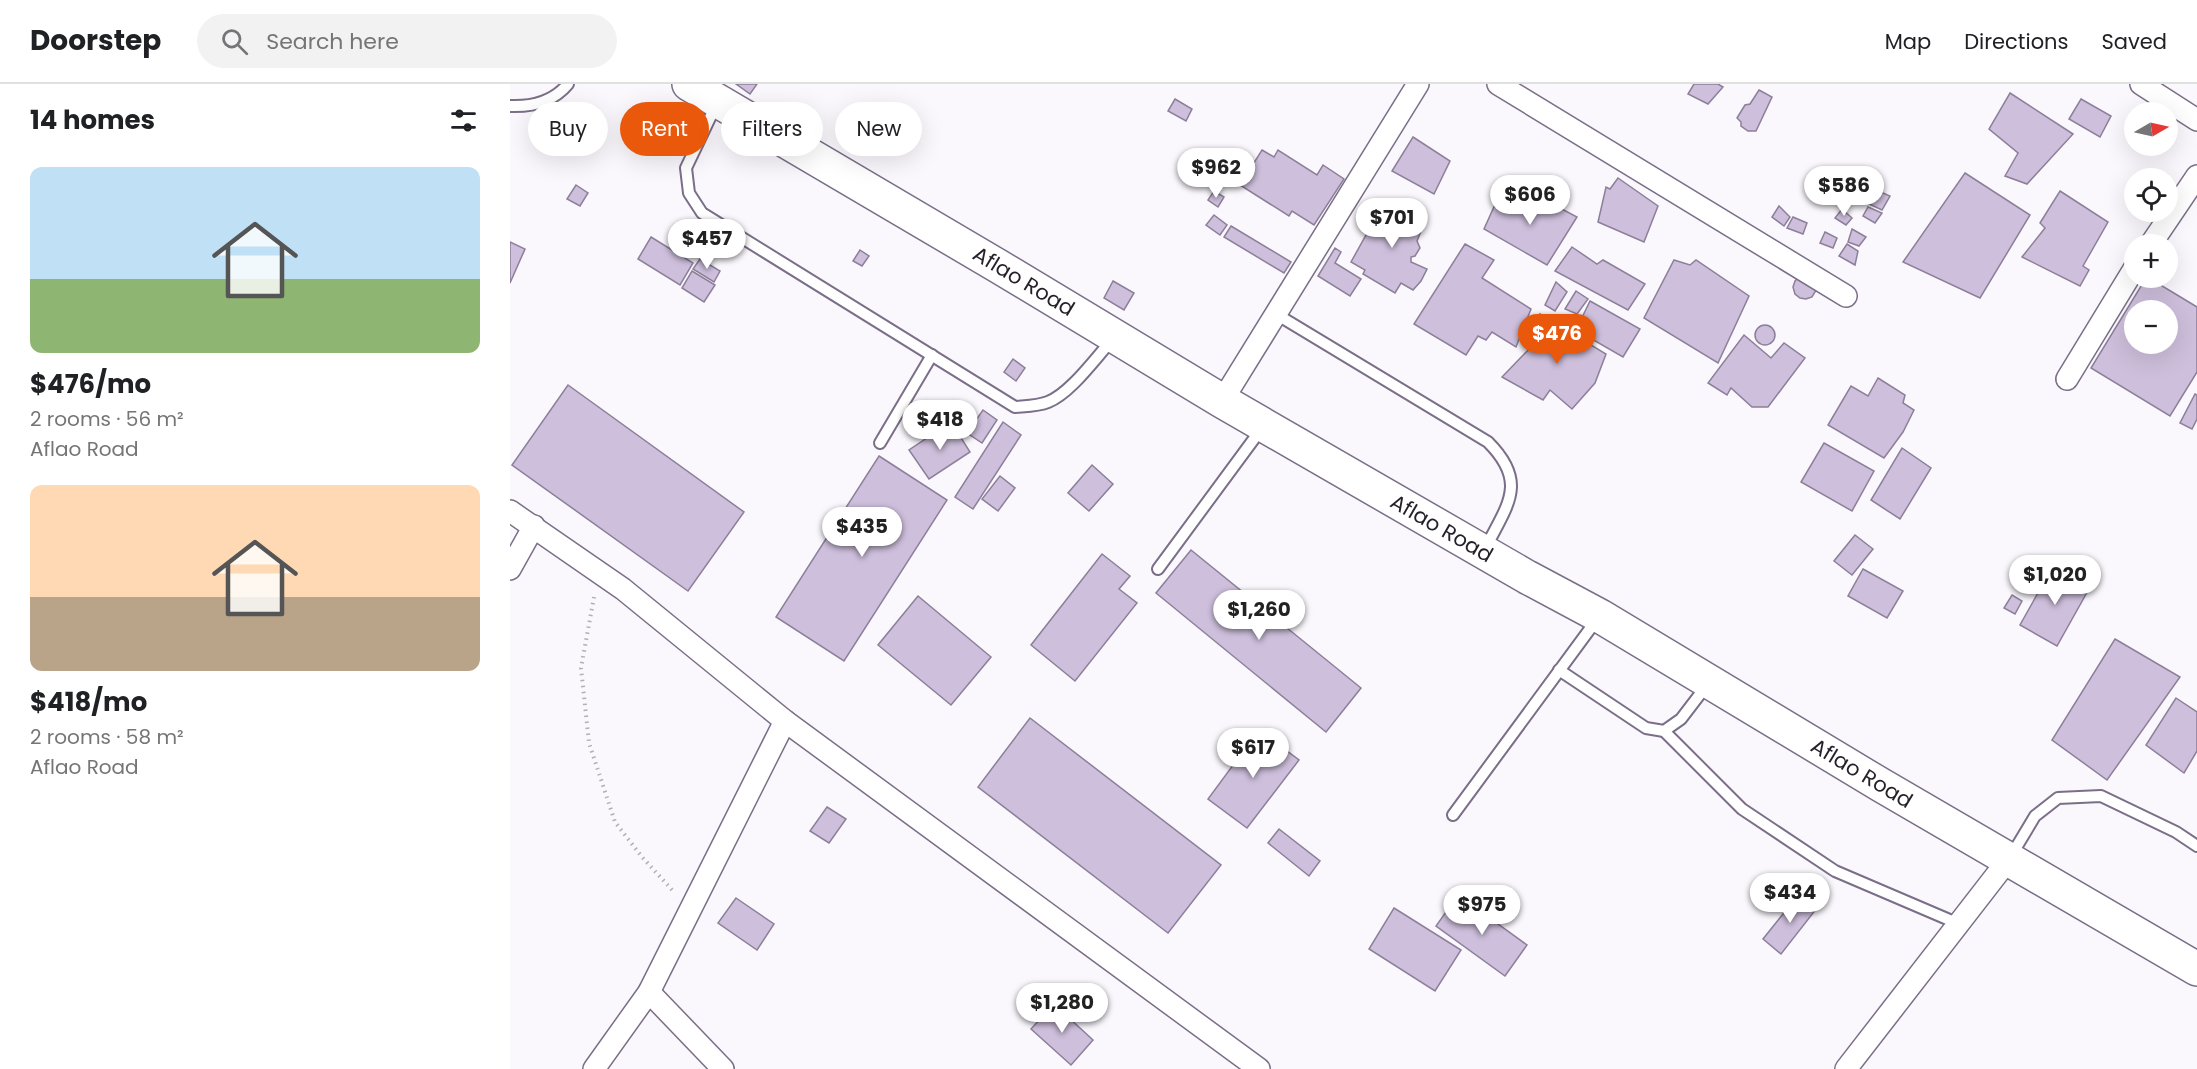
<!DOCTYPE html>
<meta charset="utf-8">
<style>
:root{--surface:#fff;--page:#f2f2f2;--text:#202124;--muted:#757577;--line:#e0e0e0;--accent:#ea580c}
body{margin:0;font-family:Poppins,sans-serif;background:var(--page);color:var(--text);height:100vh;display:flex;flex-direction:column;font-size:22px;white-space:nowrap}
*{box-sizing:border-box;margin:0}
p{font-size:20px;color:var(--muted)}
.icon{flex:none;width:33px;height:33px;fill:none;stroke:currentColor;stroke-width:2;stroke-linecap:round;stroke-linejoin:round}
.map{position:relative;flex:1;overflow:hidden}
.drawer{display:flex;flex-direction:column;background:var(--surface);width:510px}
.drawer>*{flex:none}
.top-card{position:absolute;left:18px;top:18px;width:570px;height:54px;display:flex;gap:12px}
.needle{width:39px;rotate:81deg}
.tools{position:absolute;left:1614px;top:18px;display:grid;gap:12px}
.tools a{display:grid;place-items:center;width:54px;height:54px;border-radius:50%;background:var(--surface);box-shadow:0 6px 24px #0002;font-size:30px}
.price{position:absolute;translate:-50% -51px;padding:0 14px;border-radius:21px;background:#fff;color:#222;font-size:20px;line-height:39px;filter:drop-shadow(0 2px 3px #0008)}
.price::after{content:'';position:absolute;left:50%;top:36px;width:18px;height:14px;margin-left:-9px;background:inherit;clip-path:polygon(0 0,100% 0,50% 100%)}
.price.current{background:var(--accent);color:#fff}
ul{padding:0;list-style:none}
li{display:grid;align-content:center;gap:12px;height:318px;padding:0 30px}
li span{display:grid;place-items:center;height:186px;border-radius:12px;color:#555}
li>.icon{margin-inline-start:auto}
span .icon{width:108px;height:108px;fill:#fffc;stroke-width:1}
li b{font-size:26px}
h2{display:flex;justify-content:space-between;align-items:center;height:72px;padding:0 30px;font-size:26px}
.chip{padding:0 21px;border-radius:27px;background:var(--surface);box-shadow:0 6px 24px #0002;font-size:21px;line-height:54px}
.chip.current{background:var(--accent);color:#fff}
header{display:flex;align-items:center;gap:36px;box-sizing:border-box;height:84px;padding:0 30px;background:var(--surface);border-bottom:2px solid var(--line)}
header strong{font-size:28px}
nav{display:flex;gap:33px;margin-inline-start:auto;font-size:21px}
.search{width:420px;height:54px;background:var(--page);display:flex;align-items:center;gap:15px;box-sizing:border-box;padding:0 21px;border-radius:33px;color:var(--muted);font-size:22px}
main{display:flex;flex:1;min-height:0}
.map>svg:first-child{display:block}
.building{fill:#cebfdc;stroke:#8c7f99;stroke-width:1.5;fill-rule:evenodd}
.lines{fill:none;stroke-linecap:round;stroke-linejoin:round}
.service-casing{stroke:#7b6e88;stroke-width:14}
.minor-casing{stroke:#7b6e88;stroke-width:24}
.trunk-casing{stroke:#7b6e88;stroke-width:36}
.path{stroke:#b2afb6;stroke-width:4;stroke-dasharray:1.5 4.5;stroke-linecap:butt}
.service{stroke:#fff;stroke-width:10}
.minor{stroke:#fff;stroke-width:21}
.trunk{stroke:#fff;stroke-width:33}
.labels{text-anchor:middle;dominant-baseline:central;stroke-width:5;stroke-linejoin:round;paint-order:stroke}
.street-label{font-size:21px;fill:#241f29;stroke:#fff}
</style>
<header>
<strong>Doorstep</strong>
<div class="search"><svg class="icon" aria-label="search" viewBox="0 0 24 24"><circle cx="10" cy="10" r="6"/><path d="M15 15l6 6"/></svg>Search here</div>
<nav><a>Map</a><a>Directions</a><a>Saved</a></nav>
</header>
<main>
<section class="drawer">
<h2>14 homes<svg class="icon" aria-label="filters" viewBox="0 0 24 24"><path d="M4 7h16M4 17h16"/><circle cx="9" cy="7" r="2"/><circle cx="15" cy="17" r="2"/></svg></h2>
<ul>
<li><span style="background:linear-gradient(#bfe0f5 60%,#8fb573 0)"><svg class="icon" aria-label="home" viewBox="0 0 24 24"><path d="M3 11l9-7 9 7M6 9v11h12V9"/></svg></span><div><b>$476/mo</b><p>2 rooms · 56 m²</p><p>Aflao Road</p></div></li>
<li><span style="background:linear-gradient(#ffd9b3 60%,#b9a48a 0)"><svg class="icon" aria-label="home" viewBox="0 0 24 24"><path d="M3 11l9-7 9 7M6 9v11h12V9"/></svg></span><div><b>$418/mo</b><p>2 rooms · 58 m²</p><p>Aflao Road</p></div></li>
</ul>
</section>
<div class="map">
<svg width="1687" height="985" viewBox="0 0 1687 985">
<rect width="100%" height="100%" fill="#faf7fd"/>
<!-- building -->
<g class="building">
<polygon points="226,0 247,0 240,10"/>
<polygon points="1184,0 1208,0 1213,3 1198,20 1178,10"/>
<polygon points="1249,6 1262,13 1246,47 1238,47 1231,42 1231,38 1227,34 1235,21 1240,20"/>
<polygon points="1500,9 1563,50 1517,100 1495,92 1508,69 1479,45"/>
<polygon points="665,15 682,25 676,37 658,27"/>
<polygon points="1571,15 1601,32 1590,53 1559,35"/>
<polygon points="903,53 940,77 924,110 882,87"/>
<polygon points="752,66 764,73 768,66 807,91 813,81 834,95 804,141 782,127 779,132 730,101"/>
<polygon points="1455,89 1520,131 1470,214 1393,178"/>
<polygon points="1108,94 1148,122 1134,158 1088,138 1096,103 1100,105"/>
<polygon points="66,101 78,109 70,122 57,115"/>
<polygon points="992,105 1030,127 1035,116 1067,133 1037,181 974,145"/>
<polygon points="1366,106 1380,112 1372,126 1359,120"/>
<polygon points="704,107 714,113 708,123 698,116"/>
<polygon points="1550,107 1598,138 1573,182 1579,186 1570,202 1512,173 1535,144 1530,139"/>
<polygon points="876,115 915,137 907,157 910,164 905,172 901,173 901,178 917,185 911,197 903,206 891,199 885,209 853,190 855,186 841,178"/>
<polygon points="1269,122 1280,133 1274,142 1262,133"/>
<polygon points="1358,123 1372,129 1365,139 1353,132"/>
<polygon points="1332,125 1342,134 1336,141 1325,134"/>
<polygon points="704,131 717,141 710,151 696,141"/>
<polygon points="1283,133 1297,139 1293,150 1277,144"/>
<polygon points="721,142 781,178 774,189 714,153"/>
<polygon points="1342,145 1356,153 1349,162 1338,158"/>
<polygon points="1315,148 1327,154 1323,164 1310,159"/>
<polygon points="141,153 183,179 170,201 128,175"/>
<polygon points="0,158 15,165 0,199"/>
<polygon points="955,160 984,176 972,194 1021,225 1006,263 982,248 976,256 968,252 956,271 904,240"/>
<polygon points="1337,160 1348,167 1345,181 1329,172"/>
<polygon points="1062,163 1087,180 1093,176 1135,200 1118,226 1045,187"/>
<polygon points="825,164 831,168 825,179 851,195 840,212 808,192"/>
<polygon points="350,166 359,172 352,182 343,177"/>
<polygon points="190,175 210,187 204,198 183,185"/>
<polygon points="1164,176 1180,181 1186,176 1239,212 1208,279 1134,234"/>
<polygon points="182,187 205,201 194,218 172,204"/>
<polygon points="1289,193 1308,203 1302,213 1296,215 1290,214 1285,210 1283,203 1285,197"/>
<path d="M1636 194H1639L1687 223V288L1660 332 1581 284ZM1624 226H1658V260H1624Z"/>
<polygon points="603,197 624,209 614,226 594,214"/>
<polygon points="1046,198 1057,208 1045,227 1035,221"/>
<polygon points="1066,207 1078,215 1067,230 1055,225"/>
<polygon points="1080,217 1130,245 1113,273 1066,246"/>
<polygon points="1030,230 1096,270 1085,299 1062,325 1040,306 1033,316 992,293 1022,262"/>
<circle cx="1255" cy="251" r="10"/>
<polygon points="1234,251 1261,274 1274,259 1295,274 1258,323 1242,323 1221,304 1217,311 1198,299"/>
<polygon points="503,275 515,284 506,297 494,288"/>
<polygon points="1368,294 1395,311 1393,319 1404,326 1393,348 1374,374 1318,341 1341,302 1358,312"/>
<polygon points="58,301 234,428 178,507 2,381"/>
<polygon points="1685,310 1687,311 1687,335 1682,345 1670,339"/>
<polygon points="473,326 487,336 472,359 457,349"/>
<polygon points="441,338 460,368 419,395 399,366"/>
<polygon points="493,338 511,351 463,425 445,413"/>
<polygon points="1314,359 1364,387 1342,427 1291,398"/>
<polygon points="1392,364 1421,384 1390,435 1361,416"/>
<polygon points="369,372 437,416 334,577 266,533"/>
<polygon points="582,381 603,400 579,427 558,409"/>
<polygon points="490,392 505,404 488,427 472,415"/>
<polygon points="1345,451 1363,465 1342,491 1324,477"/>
<polygon points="681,466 851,604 816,648 646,509"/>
<polygon points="592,470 620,492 609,505 627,519 565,597 521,561"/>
<polygon points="1543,482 1580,503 1547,562 1510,541"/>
<polygon points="1353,485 1393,507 1377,534 1338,512"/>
<polygon points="1502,511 1512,517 1505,530 1494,524"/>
<polygon points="408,512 481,573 441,621 368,561"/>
<polygon points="1605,555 1670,593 1597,696 1542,656"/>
<polygon points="1666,614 1687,628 1687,667 1674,689 1636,661"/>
<polygon points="520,634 711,781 658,849 468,703"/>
<polygon points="749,646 789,676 737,744 698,715"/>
<polygon points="317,723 336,735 319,759 300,747"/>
<polygon points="769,745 810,777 799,792 758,759"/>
<polygon points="1289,810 1307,824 1271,870 1253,855"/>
<polygon points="948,811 1017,861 995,892 926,842"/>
<polygon points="226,814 264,840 247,866 208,839"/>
<polygon points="884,824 951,866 925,907 859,865"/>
<polygon points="544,920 583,956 561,981 521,945"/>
</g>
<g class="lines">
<!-- service casing -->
<g class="service-casing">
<g id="service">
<path d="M207 19 176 84 179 109 192 129 505 323C517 322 528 322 538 318 561 309 586 273 603 255"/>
<path d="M0 22C23 23 43 18 58 0"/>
<path d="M766 230 978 358C1019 399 997 421 975 465"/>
<polyline points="370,359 422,271"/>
<polyline points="648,485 752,344"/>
<polyline points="1049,586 1136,644 1154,647 1171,635 1197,601"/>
<polyline points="1154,647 1232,725 1325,787 1449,840"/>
<polyline points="943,731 1088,534"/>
<polyline points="1501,772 1525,732 1548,714 1591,712 1666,748 1687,762"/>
</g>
</g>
<!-- minor casing -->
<g class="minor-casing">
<g id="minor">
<polyline points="988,0 1336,212"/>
<polyline points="1631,0 1687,36"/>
<polyline points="1641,160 1687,92"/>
<polyline points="1557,295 1624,185"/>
<polyline points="712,317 908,0"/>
<polyline points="0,427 113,505 275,637 749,985"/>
<polyline points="0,485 24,442"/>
<polyline points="139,908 213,985"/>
<polyline points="84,985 139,908 275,637"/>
<polyline points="1336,985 1498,776"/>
</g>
</g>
<!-- trunk casing -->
<g class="trunk-casing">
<polyline id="trunk" points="179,0 488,182 712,317 1017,493 1090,532 1371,701 1687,885"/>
</g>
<!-- path -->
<polyline class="path" points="84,513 71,584 79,659 105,738 132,773 164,808"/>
<!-- service -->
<use href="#service" class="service"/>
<!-- minor -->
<use href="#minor" class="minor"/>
<!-- trunk -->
<use href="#trunk" class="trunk"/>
</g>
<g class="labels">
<!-- street labels -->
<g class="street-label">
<text transform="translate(514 197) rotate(31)">Aflao Road</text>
<text transform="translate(932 444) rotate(30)">Aflao Road</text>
<text transform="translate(1352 689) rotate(31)">Aflao Road</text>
</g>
</g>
</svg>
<div class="tools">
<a><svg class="needle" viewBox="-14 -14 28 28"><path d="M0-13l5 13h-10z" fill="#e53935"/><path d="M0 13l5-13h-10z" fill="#757577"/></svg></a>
<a><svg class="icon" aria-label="locate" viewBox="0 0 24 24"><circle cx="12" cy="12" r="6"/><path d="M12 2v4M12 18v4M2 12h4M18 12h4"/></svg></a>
<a>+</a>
<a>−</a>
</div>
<b class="price" style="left:706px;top:115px">$962</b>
<b class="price" style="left:1334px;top:133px">$586</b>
<b class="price" style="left:1020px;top:142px">$606</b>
<b class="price" style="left:882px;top:165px">$701</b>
<b class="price" style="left:197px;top:186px">$457</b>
<b class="price current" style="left:1047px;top:281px">$476</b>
<b class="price" style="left:430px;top:367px">$418</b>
<b class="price" style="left:352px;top:474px">$435</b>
<b class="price" style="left:1545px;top:522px">$1,020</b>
<b class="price" style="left:749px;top:557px">$1,260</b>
<b class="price" style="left:743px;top:695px">$617</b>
<b class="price" style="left:1280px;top:840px">$434</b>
<b class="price" style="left:972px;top:852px">$975</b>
<b class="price" style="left:552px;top:950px">$1,280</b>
<div class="top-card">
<a class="chip">Buy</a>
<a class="chip current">Rent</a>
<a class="chip">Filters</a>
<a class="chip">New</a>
</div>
</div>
</main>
